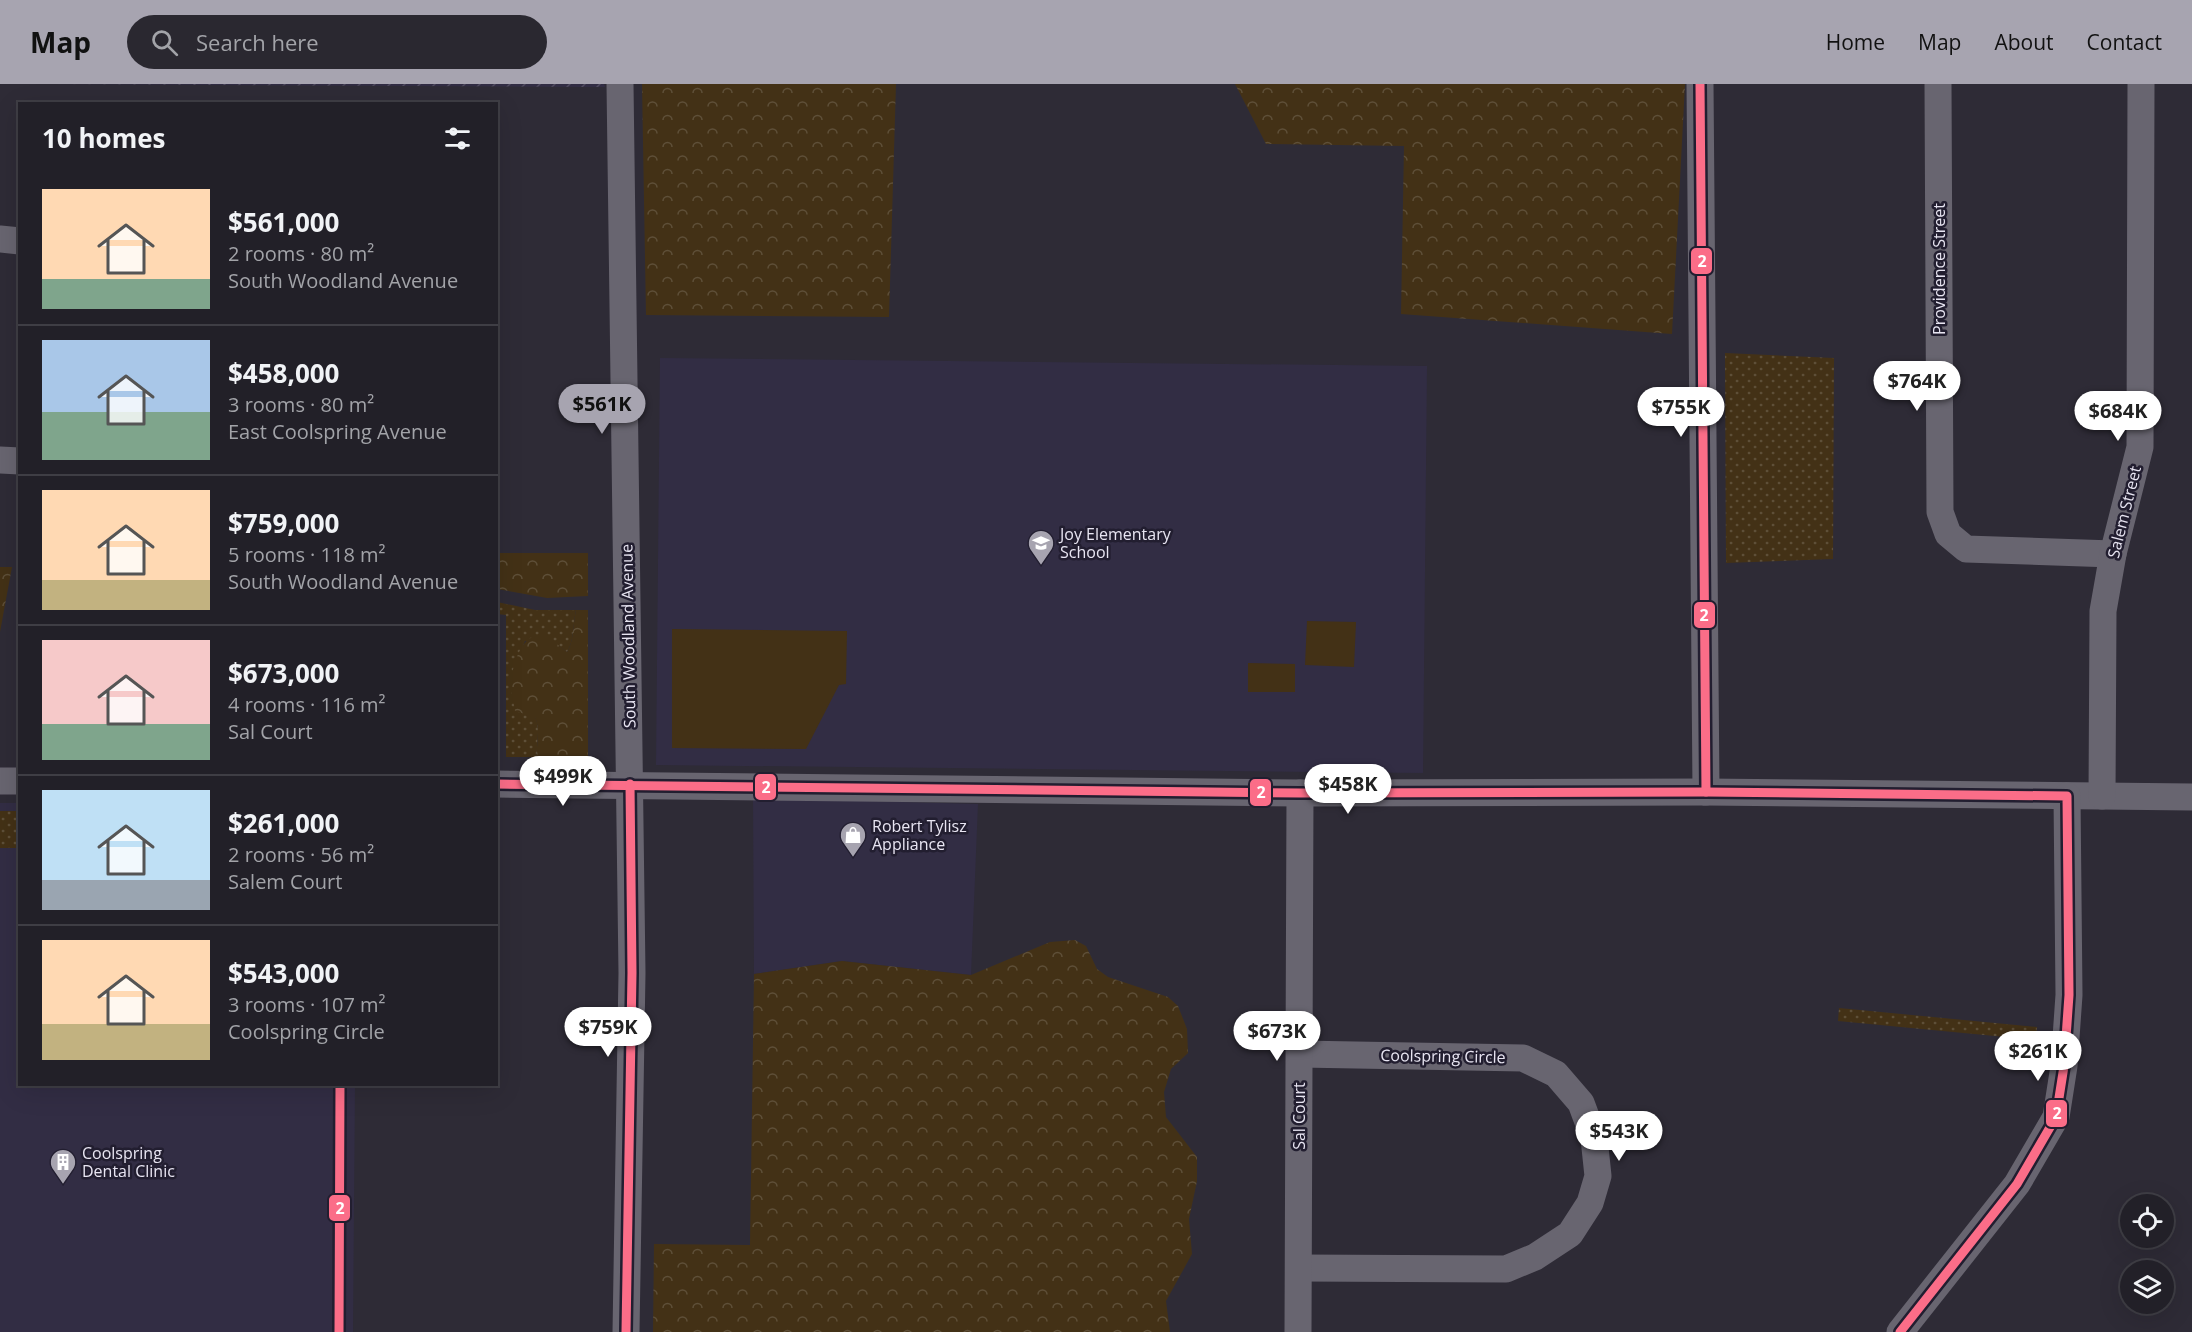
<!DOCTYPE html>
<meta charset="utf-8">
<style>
:root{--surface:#222028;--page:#2a2830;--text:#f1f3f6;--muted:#a2a3a8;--line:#3f3e45;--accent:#a7a4b0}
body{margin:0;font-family:"Open Sans",sans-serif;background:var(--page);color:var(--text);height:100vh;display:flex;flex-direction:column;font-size:22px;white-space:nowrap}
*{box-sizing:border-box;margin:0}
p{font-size:20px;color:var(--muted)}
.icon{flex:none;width:33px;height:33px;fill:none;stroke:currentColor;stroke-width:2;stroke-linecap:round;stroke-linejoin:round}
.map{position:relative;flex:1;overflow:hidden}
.side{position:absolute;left:18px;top:18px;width:480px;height:984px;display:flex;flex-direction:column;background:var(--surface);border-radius:0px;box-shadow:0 6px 24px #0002,0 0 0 2px var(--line)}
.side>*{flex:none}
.buttons{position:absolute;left:2120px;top:1110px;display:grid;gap:12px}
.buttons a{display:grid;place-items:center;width:54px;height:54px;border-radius:50%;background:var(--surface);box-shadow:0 6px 24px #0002,0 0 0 2px var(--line);font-size:30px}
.price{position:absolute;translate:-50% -51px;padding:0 14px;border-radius:21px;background:#fff;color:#222;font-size:20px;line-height:39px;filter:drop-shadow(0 2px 3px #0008)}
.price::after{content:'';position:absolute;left:50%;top:36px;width:18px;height:14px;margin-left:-9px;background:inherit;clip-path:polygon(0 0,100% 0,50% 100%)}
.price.on{background:var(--accent);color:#111}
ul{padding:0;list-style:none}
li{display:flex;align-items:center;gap:18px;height:150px;padding:0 24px}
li+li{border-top:2px solid var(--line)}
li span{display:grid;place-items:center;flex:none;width:168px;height:120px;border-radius:0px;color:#555}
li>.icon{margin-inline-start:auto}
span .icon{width:72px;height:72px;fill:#fffc;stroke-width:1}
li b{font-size:26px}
h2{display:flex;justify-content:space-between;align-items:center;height:72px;padding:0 24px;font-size:26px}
header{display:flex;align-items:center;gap:36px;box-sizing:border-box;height:84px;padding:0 30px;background:var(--accent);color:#111}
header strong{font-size:28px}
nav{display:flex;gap:33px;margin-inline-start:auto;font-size:21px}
.search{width:420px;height:54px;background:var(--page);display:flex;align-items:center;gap:15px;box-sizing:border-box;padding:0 21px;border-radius:33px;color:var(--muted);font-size:22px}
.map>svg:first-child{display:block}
.built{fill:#322d44}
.industrial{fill:url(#industrial-furrows)}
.grass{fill:url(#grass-dots)}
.forest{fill:url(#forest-crowns)}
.park{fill:#433116}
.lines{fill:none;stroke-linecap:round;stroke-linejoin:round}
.minor{stroke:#686570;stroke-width:27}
.bus-1-casing{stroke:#221e30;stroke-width:14}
.bus-1{stroke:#fb6d88;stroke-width:9}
.labels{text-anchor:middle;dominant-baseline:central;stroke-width:5;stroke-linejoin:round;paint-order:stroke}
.street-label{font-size:16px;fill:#e8e5f2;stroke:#221e30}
.poi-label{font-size:16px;fill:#e8e5f2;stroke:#221e30;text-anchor:start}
.line-badge{stroke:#221e30;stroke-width:2}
.badge-label{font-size:16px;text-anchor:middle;font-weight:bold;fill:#fff}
</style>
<header>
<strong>Map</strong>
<div class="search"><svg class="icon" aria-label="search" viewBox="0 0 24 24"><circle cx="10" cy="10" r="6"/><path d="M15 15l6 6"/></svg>Search here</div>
<nav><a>Home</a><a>Map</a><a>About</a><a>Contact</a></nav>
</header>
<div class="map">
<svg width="2192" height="1248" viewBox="0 0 2192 1248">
<defs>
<pattern id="industrial-furrows" width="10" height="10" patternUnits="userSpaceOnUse" patternTransform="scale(1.5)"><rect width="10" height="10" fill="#322d44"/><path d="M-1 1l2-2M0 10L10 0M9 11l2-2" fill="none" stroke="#504b5f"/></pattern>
<pattern id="grass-dots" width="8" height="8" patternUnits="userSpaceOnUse" patternTransform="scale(1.5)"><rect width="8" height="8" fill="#433116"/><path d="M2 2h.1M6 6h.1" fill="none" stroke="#5e4f38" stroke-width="1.8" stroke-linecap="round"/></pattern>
<pattern id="forest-crowns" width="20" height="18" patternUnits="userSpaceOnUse" patternTransform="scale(1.5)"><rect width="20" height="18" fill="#433116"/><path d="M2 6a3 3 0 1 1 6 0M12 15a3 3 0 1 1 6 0" fill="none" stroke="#5e4f38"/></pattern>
</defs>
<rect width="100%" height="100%" fill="#2e2b36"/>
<!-- built -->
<g class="built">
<polygon points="660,274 1427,282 1423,689 656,681"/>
<polygon points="753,714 978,720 971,891 842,877 754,890"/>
<polygon points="0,719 19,719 20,1000 355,1001 353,1248 0,1248"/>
</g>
<!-- industrial -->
<polygon class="industrial" points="53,0 604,0 605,3 584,3"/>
<!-- grass -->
<g class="grass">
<polygon points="1725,269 1834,274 1833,475 1726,479"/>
<path d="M497 518 535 526H576C573 539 574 558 567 568L559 562 525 557 521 567 515 626 535 632C541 647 536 657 537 673H506V531L497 530Z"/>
<rect x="0" y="727" width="19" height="37"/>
<polygon points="1839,924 2037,943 2036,956 1838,937"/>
</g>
<!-- forest -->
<g class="forest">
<polygon points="642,0 896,0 889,233 646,231"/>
<polygon points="1235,0 1685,0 1672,250 1401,230 1404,62 1266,60"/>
<polygon points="497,469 588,469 588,512 547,514 497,505"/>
<polygon points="0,483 12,483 0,548"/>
<path d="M576 526H588V673H537C536 658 541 647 535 633L515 627C514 618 510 607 511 598 512 584 521 551 538 552 549 552 559 562 567 568 574 558 573 539 576 526Z"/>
<polygon points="1075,856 1086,862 1097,885 1108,893 1168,913 1178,922 1187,945 1188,969 1171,985 1164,1008 1166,1033 1197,1073 1197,1097 1189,1135 1192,1170 1166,1217 1170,1248 653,1248 654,1160 750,1161 754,890 842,877 971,891 1050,858"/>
</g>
<!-- park -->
<g class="park">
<polygon points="1307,537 1356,538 1354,583 1305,581"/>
<polygon points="672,545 847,547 846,600 839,601 806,665 672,664"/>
<polygon points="1248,579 1295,580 1295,608 1248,608"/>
</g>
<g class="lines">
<!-- minor -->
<g class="minor">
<polyline points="620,0 632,889 626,1248"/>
<polyline points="1700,0 1706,708"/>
<polyline points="1938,0 1940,428 1948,450 1966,465 2113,470"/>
<polyline points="0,155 20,157"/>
<polyline points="0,376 20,377"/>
<polyline points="0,697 20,697"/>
<polyline points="496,700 1300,709 1706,708 2192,713"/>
<polyline points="2102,712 2103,527 2113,470 2140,363 2141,0"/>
<polyline points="1299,1184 1506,1185 1535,1173 1570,1150 1590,1119 1598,1092 1594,1054 1581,1019 1556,990 1523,974 1300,970"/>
<polyline points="1298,1248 1300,709"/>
<polyline points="1900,1248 2017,1100 2056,1033 2064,982 2069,911 2067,712"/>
</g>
<!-- bus-1 casing -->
<g class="bus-1-casing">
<g id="bus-1">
<polyline points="1700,0 1706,708"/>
<polyline points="496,700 1300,709 1706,708 2067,712 2069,911 2064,982 2056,1033 2017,1100 1900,1248"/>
<polyline points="339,1248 340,1000"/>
<polyline points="626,1248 632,889 630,700"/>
</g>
</g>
<!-- bus-1 -->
<use href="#bus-1" class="bus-1"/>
</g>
<!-- icons -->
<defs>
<g id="school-pin" transform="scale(1.35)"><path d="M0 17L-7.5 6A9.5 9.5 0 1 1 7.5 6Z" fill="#a7a4b0" stroke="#221e30"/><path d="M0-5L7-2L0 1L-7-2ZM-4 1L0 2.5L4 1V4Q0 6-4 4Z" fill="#fff"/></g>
<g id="shop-pin" transform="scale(1.35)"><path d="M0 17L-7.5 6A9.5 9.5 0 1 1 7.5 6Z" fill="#a7a4b0" stroke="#221e30"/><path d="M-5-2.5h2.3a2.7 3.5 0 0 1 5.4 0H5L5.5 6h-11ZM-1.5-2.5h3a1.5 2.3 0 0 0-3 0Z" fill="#fff"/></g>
<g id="building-pin" transform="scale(1.35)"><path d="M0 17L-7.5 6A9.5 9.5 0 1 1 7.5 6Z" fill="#a7a4b0" stroke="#221e30"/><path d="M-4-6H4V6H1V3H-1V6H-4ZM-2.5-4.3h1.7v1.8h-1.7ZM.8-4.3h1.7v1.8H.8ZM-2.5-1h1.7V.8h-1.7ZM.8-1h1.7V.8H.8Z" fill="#fff"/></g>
</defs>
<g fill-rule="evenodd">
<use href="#school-pin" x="1041" y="459"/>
<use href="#shop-pin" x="853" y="751"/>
<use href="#building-pin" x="63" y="1078"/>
</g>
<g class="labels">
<!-- street labels -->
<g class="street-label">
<text transform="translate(1939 185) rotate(-90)">Providence Street</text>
<text transform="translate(2124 428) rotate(-76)">Salem Street</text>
<text transform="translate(628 552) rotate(-91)">South Woodland Avenue</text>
<text transform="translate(1443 972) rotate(1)">Coolspring Circle</text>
<text transform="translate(1299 1032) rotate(-90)">Sal Court</text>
</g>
<!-- poi labels -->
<g class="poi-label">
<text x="1060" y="450">Joy Elementary<tspan x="1060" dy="18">School</tspan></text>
<text x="872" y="742">Robert Tylisz<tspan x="872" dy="18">Appliance</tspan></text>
<text x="82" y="1069">Coolspring<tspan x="82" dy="18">Dental Clinic</tspan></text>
</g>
</g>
<g class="line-badge">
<rect x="1690" y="163" width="23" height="28" rx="6" fill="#fb6d88"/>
<rect x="1693" y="517" width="23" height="28" rx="6" fill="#fb6d88"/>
<rect x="754" y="689" width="23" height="28" rx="6" fill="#fb6d88"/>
<rect x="1249" y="694" width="23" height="29" rx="6" fill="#fb6d88"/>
<rect x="2045" y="1015" width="23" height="29" rx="6" fill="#fb6d88"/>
<rect x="328" y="1110" width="23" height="28" rx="6" fill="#fb6d88"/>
</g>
<g class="badge-label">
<text x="1702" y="183">2</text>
<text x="1704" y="537">2</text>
<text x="766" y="709">2</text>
<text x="1261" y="714">2</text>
<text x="2057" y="1035">2</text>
<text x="340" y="1130">2</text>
</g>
</svg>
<div class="buttons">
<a><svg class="icon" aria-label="locate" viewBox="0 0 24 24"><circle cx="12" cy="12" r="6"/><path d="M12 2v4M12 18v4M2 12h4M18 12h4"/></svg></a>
<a><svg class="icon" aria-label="layers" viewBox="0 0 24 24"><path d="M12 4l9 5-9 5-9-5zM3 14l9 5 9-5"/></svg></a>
</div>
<b class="price" style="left:1917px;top:328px">$764K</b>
<b class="price on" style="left:602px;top:351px">$561K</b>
<b class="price" style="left:1681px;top:354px">$755K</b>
<b class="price" style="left:2118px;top:358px">$684K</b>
<b class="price" style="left:563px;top:723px">$499K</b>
<b class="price" style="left:1348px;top:731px">$458K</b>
<b class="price" style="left:608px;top:974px">$759K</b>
<b class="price" style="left:1277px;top:978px">$673K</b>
<b class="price" style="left:2038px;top:998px">$261K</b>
<b class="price" style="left:1619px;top:1078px">$543K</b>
<section class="side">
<h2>10 homes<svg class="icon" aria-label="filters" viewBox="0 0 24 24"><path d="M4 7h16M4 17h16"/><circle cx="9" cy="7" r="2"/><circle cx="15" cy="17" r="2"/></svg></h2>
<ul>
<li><span style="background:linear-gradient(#ffd9b3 75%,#7fa58c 0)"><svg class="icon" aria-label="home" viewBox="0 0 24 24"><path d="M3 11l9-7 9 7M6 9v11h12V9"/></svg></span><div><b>$561,000</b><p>2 rooms · 80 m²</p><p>South Woodland Avenue</p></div></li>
<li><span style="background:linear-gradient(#a9c7e8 60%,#7fa58c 0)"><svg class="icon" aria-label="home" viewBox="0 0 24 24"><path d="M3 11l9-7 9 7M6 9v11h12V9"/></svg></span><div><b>$458,000</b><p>3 rooms · 80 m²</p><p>East Coolspring Avenue</p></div></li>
<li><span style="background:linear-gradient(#ffd9b3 75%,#c2b280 0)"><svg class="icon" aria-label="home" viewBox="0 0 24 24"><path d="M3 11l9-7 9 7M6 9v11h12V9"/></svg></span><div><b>$759,000</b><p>5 rooms · 118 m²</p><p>South Woodland Avenue</p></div></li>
<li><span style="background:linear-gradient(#f6c9c9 70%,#7fa58c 0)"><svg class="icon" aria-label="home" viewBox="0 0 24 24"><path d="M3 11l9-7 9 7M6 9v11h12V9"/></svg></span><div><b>$673,000</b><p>4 rooms · 116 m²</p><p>Sal Court</p></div></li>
<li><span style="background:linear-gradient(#bfe0f5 75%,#9aa5b1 0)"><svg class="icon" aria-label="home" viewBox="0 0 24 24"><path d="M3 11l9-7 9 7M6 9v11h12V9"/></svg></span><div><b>$261,000</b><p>2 rooms · 56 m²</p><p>Salem Court</p></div></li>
<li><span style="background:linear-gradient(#ffd9b3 70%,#c2b280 0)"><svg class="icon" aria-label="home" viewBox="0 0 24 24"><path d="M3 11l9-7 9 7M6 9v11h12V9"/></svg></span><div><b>$543,000</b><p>3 rooms · 107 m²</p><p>Coolspring Circle</p></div></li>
</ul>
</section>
</div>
